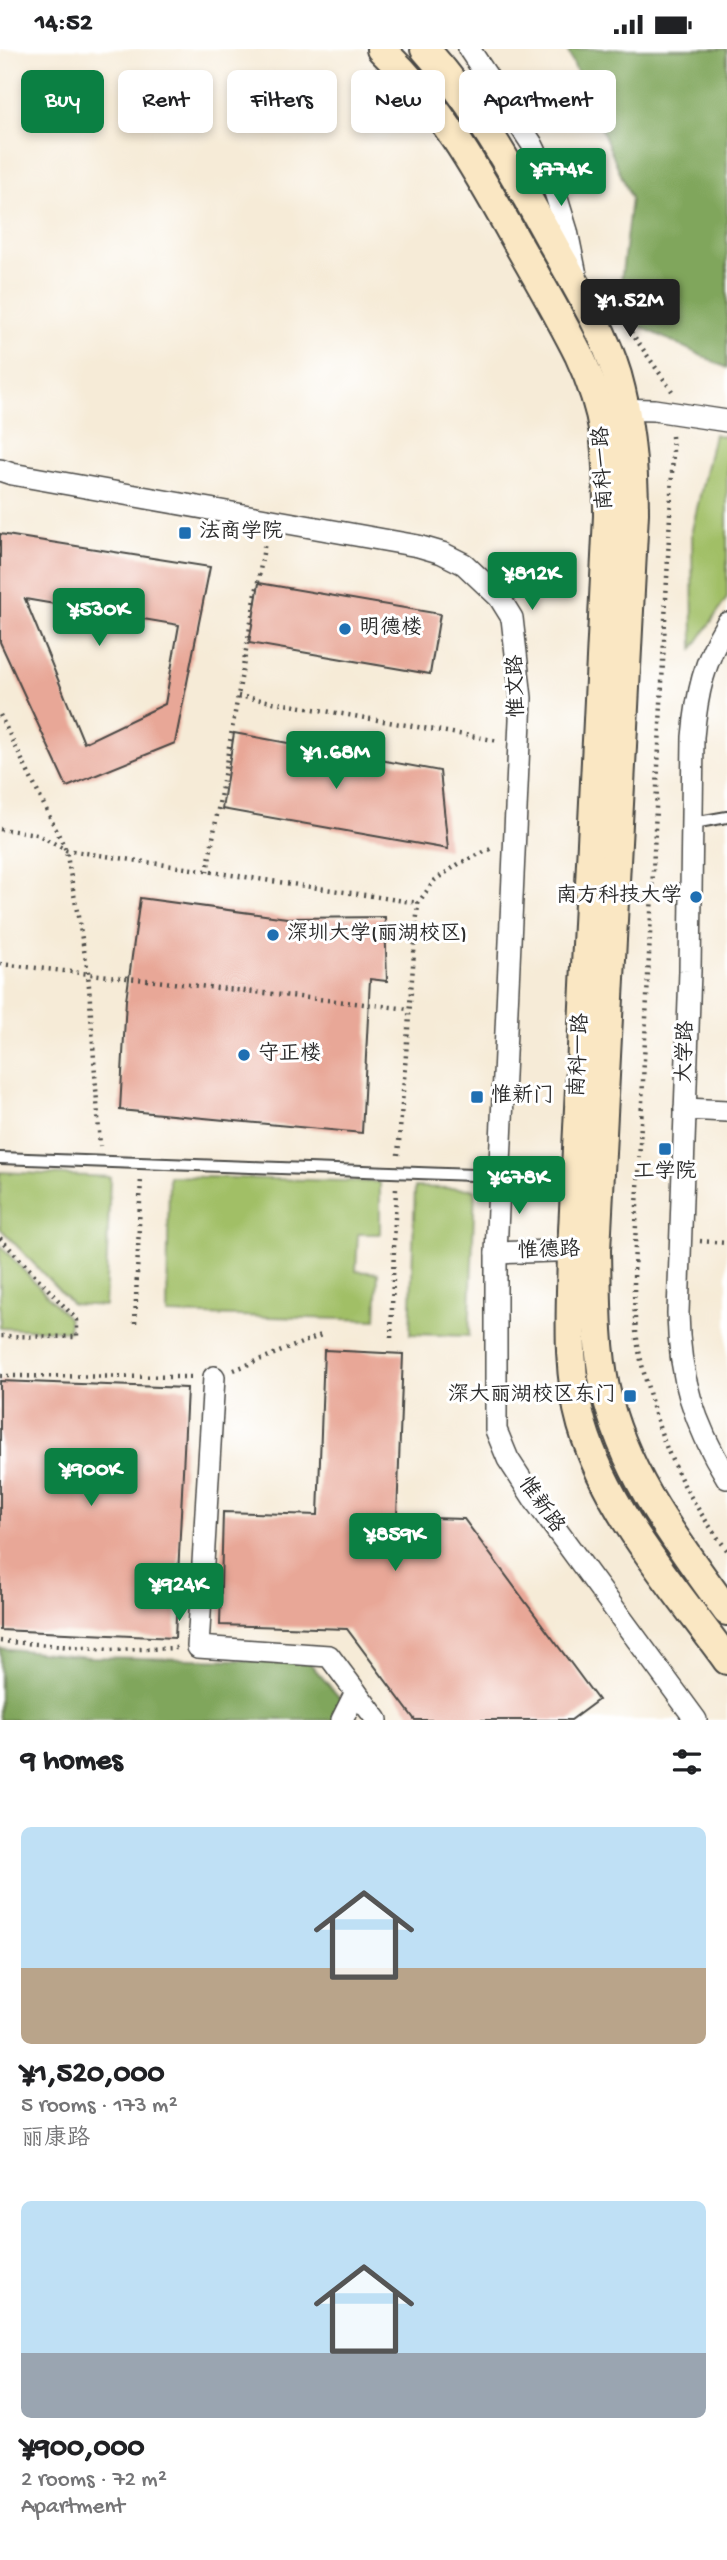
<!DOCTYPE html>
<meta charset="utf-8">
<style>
:root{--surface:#fff;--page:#f2f2f2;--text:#202124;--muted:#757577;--accent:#0b8043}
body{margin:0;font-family:"Gochi Hand","LXGW WenKai TC",sans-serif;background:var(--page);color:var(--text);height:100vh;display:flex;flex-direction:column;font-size:26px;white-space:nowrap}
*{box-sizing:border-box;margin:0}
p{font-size:23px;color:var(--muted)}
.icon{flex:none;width:38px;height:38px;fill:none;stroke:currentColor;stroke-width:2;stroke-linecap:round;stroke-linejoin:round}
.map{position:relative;height:1671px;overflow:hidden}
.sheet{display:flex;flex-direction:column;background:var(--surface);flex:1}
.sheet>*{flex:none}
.banner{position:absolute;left:21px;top:21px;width:686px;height:63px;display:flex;gap:14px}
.price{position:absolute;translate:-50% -60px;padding:0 16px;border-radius:7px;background:var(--accent);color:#fff;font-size:23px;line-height:46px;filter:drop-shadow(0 2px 4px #0008)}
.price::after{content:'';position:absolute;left:50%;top:42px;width:21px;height:16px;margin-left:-10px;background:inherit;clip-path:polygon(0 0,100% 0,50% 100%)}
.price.selected{background:#222;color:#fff}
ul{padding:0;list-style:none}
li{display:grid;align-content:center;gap:14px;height:371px;padding:0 21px}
li span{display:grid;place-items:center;height:217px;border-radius:10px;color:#555}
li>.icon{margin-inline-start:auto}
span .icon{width:126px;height:126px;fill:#fffc;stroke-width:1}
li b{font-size:30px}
h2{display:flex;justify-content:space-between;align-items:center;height:84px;padding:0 21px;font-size:30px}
.tag{padding:0 24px;border-radius:10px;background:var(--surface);box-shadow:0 4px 10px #0003;font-size:24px;line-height:63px}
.tag.selected{background:var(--accent);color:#fff}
.status{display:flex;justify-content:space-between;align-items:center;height:49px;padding:0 35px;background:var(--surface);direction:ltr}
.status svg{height:19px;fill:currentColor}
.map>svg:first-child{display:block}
.green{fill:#a1bf66;stroke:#667548;stroke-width:2}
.forest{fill:#80a65b;stroke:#566843;stroke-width:2}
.building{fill:#e8a797;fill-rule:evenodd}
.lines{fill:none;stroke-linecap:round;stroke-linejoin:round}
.lane-casing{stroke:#494845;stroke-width:14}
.street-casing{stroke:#494845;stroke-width:24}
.secondary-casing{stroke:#494845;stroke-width:32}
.path{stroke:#494845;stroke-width:4.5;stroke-dasharray:2 5;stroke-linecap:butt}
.lane{stroke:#fff;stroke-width:10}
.street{stroke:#fff;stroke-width:21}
.secondary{stroke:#fae7c3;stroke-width:28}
.poi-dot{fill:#1f6fb2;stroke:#fff;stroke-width:2.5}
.labels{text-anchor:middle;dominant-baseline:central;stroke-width:6;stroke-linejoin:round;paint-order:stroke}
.street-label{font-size:21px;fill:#2b2b2b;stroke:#fff}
.poi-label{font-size:21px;fill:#2b2b2b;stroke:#fff;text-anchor:start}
</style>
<div class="status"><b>14:52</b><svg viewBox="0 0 49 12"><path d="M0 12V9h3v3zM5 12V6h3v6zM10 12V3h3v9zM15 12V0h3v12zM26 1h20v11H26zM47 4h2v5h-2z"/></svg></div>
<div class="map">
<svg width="727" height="1671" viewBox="0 0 727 1671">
<rect width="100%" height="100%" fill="#fff"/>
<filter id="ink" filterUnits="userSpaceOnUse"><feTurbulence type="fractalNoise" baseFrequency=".0143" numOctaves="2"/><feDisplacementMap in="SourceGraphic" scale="14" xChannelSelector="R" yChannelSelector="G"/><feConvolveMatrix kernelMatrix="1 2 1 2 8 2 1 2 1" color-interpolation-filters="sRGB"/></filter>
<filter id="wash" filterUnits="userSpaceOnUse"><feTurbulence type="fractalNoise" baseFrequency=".00686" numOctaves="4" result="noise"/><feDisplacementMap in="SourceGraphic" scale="28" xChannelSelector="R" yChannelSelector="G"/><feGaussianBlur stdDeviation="1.57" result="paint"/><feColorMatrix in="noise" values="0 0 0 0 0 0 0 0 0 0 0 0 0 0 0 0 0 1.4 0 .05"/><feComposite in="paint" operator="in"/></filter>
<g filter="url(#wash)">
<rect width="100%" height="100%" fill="#f6ebd7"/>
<!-- green -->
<g class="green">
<polygon points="714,385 727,388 727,549 693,600 692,481"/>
<polygon points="0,1123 110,1128 105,1257 72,1255 0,1179"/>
<polygon points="169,1127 380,1133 380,1185 358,1185 356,1222 378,1224 376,1271 167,1265"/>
<polygon points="415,1138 475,1140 469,1287 410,1285"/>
<polygon points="0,1196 69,1270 69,1282 0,1279"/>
</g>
<!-- forest -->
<g class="forest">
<polygon points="567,0 727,0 727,319 617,266 631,149"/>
<polygon points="0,1599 89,1608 308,1612 359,1671 0,1671"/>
</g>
<g id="blocks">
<!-- building -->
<g class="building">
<path d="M0 485 210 518 175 694 67 738 0 593ZM25 550 179 576 165 655 84 694Z"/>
<polygon points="259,534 440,565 430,625 249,594"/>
<polygon points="234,684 440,722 448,800 222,760"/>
<polygon points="140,849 287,869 385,868 387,932 370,930 362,1084 120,1061 126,951"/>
<polygon points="324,1301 403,1305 397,1468 464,1470 598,1651 571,1671 415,1671 347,1580 220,1576 223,1463 318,1466"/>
<polygon points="0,1332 187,1339 175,1589 0,1581"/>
</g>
</g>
</g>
<g filter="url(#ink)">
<use href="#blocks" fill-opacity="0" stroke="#494845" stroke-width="2"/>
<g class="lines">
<!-- lane casing -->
<g class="lane-casing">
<g id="lane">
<polyline points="693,774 727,768"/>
<polyline points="0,1109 501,1127"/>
</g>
</g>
<!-- street casing -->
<g class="street-casing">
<g id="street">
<polyline points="469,0 532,95 555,143 567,182 576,226"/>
<polyline points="611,360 654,361 727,372"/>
<polyline points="0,421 12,425 418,497 442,504 464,515 499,548 512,569 521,649 496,1204 496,1381 508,1410 536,1453 696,1671"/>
<path d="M727 574C704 612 697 644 693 688L690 922 678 1264C679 1327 694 1375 727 1429"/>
<polyline points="685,1060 727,1062"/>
<polyline points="496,1204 585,1201"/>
<polyline points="214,1328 198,1598 329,1607 377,1671"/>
<polyline points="342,1671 356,1643"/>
</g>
</g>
<!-- secondary casing -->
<g class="secondary-casing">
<g id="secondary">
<path d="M381 0C441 58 474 116 514 188 536 227 559 266 579 306 607 366 608 402 608 467L572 1202C571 1260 566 1320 582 1376 608 1464 674 1538 727 1611"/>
<path d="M425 0C480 61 514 125 554 197 577 238 603 280 617 326 630 372 634 416 634 464L596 1201C597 1247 596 1294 605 1339 623 1424 677 1493 727 1562"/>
</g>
</g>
<!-- path -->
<g class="path">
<polyline points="631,283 672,342"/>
<path d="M672 387 673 403 639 1116C637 1171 631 1227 636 1282 638 1301 643 1321 648 1339 664 1405 686 1447 727 1501"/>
<polyline points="238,647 499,692"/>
<polyline points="0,666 66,801 88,923 100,1097"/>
<polyline points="0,780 37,785 66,801 418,854"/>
<polyline points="207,823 265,493"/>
<polyline points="0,915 409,960"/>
<polyline points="398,1106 418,854 435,831 460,814 493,799"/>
<polyline points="0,1189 77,1271 77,1288 0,1287"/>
<polyline points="700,1192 727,1194"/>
<polyline points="135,1274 141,1128"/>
<polyline points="391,1289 396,1139"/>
<polyline points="234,1321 324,1285"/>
<polyline points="0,1327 192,1328"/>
<polyline points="0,1592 109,1601 177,1599"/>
</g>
<!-- lane -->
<use href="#lane" class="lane"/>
<!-- street -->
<use href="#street" class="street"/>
<!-- secondary -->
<use href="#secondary" class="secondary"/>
</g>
</g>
<!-- markers -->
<g class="poi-dot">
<rect x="178" y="477" width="14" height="14" rx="3.5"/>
<circle cx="345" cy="580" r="7"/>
<circle cx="696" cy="848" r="7"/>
<circle cx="273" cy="886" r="7"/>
<circle cx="244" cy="1006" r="7"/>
<rect x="470" y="1041" width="14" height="14" rx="3.5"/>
<rect x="658" y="1093" width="14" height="14" rx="3.5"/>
<rect x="623" y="1340" width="14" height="14" rx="3.5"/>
</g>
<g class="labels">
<!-- street labels -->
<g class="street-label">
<text transform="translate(605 419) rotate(-93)">南科一路</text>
<text transform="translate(518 637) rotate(-92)">惟文路</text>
<text transform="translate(687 1003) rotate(-88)">大学路</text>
<text transform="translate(581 1006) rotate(-87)">南科一路</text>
<text transform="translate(549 1203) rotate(-2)">惟德路</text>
<text transform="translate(540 1457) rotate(55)">惟新路</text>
</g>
<!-- poi labels -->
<g class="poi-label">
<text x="199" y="484">法商学院</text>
<text x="359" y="580">明德楼</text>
<text x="682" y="848" text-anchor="end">南方科技大学</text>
<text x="287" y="886">深圳大学(丽湖校区)</text>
<text x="258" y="1006">守正楼</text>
<text x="491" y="1048">惟新门</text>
<text x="665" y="1124" text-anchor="middle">工学院</text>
<text x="616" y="1347" text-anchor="end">深大丽湖校区东门</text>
</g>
</g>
</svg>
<b class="price" style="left:561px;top:159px">¥774K</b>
<b class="price selected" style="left:630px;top:290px">¥1.52M</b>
<b class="price" style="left:532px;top:563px">¥812K</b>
<b class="price" style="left:99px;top:599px">¥530K</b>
<b class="price" style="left:336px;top:742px">¥1.68M</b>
<b class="price" style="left:519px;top:1167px">¥678K</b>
<b class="price" style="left:91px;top:1459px">¥900K</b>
<b class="price" style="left:395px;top:1524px">¥859K</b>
<b class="price" style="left:179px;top:1574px">¥924K</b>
<div class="banner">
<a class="tag selected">Buy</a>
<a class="tag">Rent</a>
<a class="tag">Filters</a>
<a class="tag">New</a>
<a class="tag">Apartment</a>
</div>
</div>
<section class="sheet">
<h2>9 homes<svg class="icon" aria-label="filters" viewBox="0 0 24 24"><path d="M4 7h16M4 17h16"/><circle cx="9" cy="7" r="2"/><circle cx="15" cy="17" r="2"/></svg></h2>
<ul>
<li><span style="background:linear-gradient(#bfe0f5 65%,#b9a48a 0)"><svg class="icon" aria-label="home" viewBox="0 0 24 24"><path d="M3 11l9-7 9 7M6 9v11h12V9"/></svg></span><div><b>¥1,520,000</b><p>5 rooms · 173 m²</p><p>丽康路</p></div></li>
<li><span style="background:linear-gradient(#bfe0f5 70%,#9aa5b1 0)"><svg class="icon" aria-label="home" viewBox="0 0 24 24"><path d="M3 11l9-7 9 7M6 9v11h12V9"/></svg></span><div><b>¥900,000</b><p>2 rooms · 72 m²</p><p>Apartment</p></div></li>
</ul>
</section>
